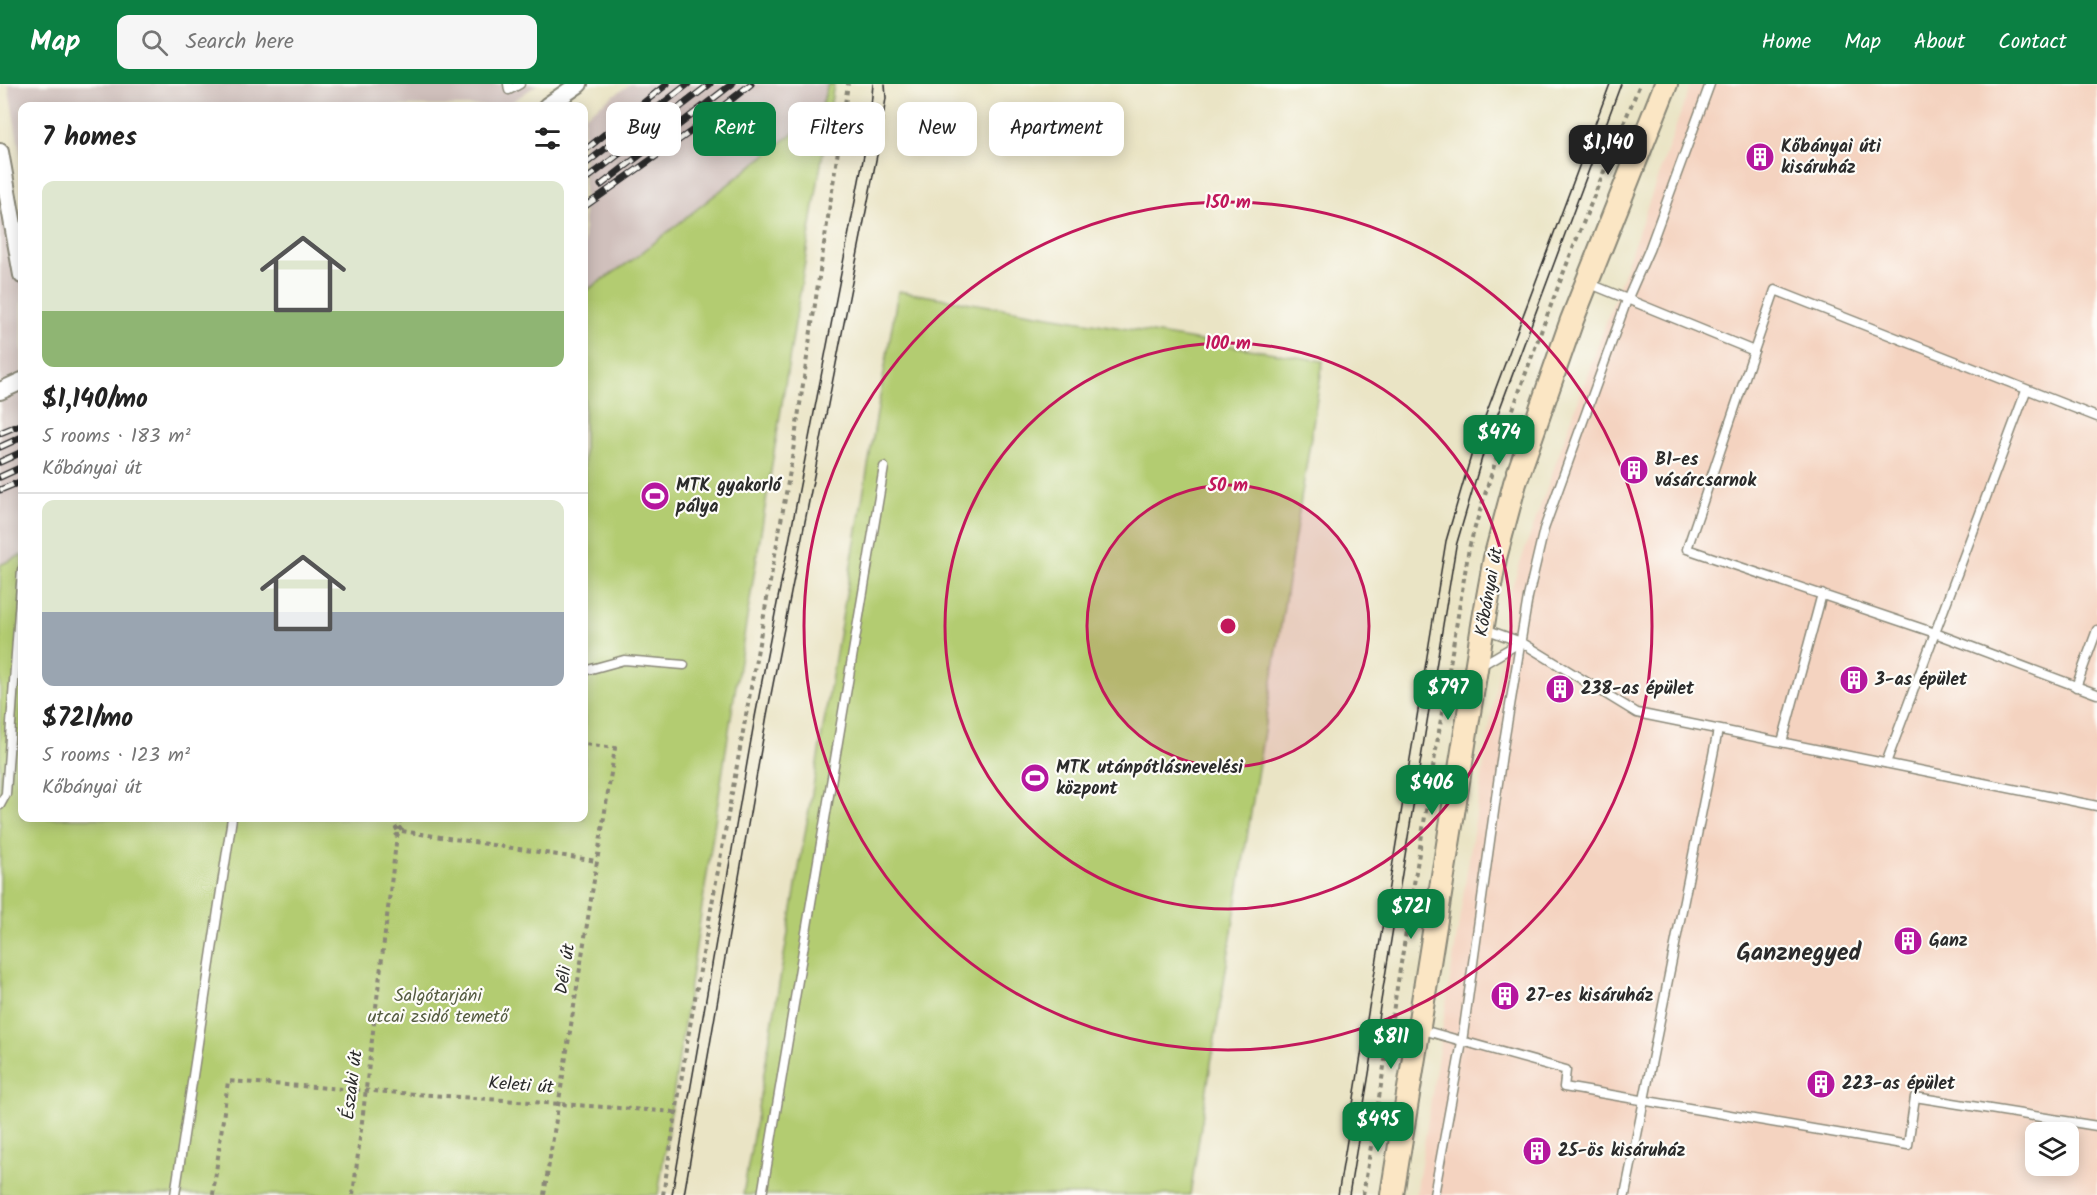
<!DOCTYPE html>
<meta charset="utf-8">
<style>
:root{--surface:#fff;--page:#f6f6f6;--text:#222;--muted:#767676;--line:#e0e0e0;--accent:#0b8043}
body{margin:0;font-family:Kalam,sans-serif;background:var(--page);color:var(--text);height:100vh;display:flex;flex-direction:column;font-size:22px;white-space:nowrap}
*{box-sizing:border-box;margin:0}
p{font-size:20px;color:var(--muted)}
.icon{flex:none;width:33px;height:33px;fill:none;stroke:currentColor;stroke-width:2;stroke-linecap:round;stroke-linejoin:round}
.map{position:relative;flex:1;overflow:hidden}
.drawer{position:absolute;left:18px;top:18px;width:570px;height:720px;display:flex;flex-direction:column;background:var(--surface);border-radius:12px;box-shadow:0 3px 15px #0003}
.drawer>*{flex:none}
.top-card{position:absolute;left:606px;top:18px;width:570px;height:54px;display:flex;gap:12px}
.buttons{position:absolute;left:2025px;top:1038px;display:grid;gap:12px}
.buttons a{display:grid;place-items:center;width:54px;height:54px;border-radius:12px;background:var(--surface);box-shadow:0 3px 15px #0003;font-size:30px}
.price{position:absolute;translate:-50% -51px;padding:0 14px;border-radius:12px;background:var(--accent);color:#fff;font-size:20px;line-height:39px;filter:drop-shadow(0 2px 3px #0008)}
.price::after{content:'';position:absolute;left:50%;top:36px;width:18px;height:14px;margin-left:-9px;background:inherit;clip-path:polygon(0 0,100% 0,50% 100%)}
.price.on{background:#222;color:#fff}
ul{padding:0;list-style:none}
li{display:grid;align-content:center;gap:12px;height:318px;padding:0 24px}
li+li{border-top:2px solid var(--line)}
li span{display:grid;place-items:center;height:186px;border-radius:12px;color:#555}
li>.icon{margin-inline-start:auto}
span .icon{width:108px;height:108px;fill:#fffc;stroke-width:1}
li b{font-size:26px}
h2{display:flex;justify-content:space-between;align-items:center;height:72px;padding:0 24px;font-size:26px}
.tag{padding:0 21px;border-radius:12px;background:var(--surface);box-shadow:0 3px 15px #0003;font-size:21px;line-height:54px}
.tag.on{background:var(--accent);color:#fff}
header{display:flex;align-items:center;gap:36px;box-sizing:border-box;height:84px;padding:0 30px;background:var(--accent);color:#fff}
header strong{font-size:28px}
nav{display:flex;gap:33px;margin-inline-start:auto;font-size:21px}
.search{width:420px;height:54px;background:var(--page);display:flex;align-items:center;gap:15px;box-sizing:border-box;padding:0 21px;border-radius:12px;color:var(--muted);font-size:22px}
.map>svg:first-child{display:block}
.built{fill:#f4d3c0;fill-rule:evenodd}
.industrial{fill:#d0c0bc}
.green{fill:#b3cc71;stroke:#6f7c4e;stroke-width:1.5}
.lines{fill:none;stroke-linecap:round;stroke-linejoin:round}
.lane-casing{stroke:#8a8878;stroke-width:11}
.street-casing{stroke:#8a8878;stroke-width:20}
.secondary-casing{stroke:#8a8878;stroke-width:26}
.path{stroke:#8a8878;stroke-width:4;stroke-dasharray:4.5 4.5;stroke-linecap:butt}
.lane{stroke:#fff;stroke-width:8}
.street{stroke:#fff;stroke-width:16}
.secondary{stroke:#fbe6c4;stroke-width:22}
.tram{stroke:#2b2b2b;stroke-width:1.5}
.rail-casing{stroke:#2b2b2b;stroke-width:7}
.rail{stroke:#fdfcf7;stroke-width:4.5;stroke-dasharray:14;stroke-linecap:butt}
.ring{fill:none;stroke:#c2185b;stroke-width:3}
.labels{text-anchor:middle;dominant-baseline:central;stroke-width:4.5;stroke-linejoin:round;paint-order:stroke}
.poi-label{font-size:18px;font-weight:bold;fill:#2b2b2b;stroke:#fdfcf7;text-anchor:start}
.street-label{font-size:18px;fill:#2b2b2b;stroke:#fdfcf7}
.park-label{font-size:18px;fill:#545b40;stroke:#fdfcf7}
.district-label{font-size:24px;font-weight:bold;fill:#2b2b2b;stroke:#fdfcf7}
.centre{fill:#c2185b;stroke:#fdfcf7;stroke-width:3}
.ring-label{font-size:18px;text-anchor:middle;font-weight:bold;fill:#c2185b;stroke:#fdfcf7;stroke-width:4.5;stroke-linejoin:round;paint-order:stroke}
</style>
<header>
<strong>Map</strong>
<div class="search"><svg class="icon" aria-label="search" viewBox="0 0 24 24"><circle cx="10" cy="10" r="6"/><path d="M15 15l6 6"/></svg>Search here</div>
<nav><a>Home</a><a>Map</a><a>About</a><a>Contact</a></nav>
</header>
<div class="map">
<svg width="2097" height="1111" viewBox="0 0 2097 1111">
<rect width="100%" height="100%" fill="#fdfcf7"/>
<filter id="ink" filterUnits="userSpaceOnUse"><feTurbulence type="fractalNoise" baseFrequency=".0167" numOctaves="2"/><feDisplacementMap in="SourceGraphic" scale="12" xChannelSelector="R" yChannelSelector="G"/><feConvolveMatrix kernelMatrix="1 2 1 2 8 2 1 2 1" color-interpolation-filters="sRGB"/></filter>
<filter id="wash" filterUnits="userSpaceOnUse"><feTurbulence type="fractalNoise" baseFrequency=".008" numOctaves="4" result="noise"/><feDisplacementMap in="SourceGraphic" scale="24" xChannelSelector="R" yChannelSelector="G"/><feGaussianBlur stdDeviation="1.35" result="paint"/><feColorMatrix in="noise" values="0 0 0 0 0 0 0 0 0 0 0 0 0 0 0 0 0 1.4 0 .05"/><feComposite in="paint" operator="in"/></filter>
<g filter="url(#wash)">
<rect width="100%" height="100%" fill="#eae4c5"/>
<!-- built -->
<path class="built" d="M1691 0H2097V1111H1416L1512 502ZM2036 1048H2068V1082H2036Z"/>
<!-- industrial -->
<g class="industrial">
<polygon points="8,0 538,0 506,22 22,22 22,80"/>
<polygon points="630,0 828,0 820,28 631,177 584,208 584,32"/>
<polygon points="0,68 22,191 22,471 0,481"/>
</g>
<!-- green -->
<g class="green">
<polygon points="828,0 834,0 733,620 658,1111 0,1111 0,481 22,471 22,734 584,734 584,208 631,177 820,28"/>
<polygon points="898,207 1323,277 1190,1111 743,1111"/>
</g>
</g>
<g filter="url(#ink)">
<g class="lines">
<!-- lane casing -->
<g class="lane-casing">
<g id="lane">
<polyline points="508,0 509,6 520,0"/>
<polyline points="1588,199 1754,267 1687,465 1935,549 2097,610"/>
<polyline points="1754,267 1775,206 2097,333"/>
<polyline points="1485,545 1521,558 1637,629 2097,722"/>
<polyline points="1480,582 1521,558"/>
<polyline points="584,587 624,576 684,581"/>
<polyline points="2076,603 2097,546"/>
<polyline points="1782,658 1822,510"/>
<polyline points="1886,679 2026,307"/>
<polyline points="0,721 6,710 22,486"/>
<polyline points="1419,945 1566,986 1564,1003 1908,1061 1915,1013 2097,1042"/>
<polyline points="175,1111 232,734"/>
<polyline points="762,1111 884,383"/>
<polyline points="1434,1111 1462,958 1502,670 1528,513 1544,445 1627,216 1649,166 1710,0"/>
<polyline points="1625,1111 1718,646"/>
</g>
</g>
<!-- street casing -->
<g class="street-casing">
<g id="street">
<polyline points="547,22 579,0"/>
<polyline points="0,68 22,191"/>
<polyline points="0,307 22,297"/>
</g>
</g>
<!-- secondary casing -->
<g class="secondary-casing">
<polyline id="secondary" points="1392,1111 1484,535 1495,474 1515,399 1572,236 1666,0"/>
</g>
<!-- path -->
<g class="path">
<polyline points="399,743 402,747 397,751 394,746 399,743 400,734"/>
<polyline points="402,747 597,777"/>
<polyline points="213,1111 228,997 676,1028"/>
<polyline points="353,1111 397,751"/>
<polyline points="544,1111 615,664 584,660"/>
<polyline points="663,1111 688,953 790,387 848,0"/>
<path d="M1363 1111 1469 464C1514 306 1577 152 1640 0"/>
</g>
<!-- lane -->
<use href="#lane" class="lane"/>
<!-- street -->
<use href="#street" class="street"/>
<!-- secondary -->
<use href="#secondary" class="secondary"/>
<!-- tram -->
<g class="tram">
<polyline points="672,1111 755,633 869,45 873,0"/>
<polyline points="684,1111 767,631 878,66 886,14 885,0"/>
<polyline points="1338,1111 1446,457 1474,362 1610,0"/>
<polyline points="1349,1111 1456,462 1484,367 1621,0"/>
</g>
<!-- rail casing -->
<g class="rail-casing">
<g id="rail">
<polyline points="584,67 667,0"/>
<polyline points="584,81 688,0"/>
<polyline points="584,97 710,0"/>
<polyline points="601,101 732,0"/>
<polyline points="584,123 693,46 751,0"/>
<polyline points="0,349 22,340"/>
<polyline points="0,363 22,353"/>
<polyline points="0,378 22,368"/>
<polyline points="0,393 22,383"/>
<polyline points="0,406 22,397"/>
</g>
</g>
<!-- rail -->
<use href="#rail" class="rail"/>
</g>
</g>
<!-- distance rings -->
<circle cx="1228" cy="542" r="141" fill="#c2185b" fill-opacity=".12"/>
<g class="ring">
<circle cx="1228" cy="542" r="141"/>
<circle cx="1228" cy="542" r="283"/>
<circle cx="1228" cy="542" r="424"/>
</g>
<!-- icons -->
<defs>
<g id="building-disc" transform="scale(1.5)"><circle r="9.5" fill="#b5179e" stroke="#fdfcf7"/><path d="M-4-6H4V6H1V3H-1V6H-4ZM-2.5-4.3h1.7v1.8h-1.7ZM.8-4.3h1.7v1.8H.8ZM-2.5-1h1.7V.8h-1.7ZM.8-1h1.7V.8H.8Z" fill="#fff"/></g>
<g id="stadium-disc" transform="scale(1.5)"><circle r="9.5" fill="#b5179e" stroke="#fdfcf7"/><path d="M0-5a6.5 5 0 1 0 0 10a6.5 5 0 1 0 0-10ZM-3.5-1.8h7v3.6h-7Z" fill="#fff"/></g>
</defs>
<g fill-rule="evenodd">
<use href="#building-disc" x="1760" y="73"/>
<use href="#building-disc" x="1634" y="386"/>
<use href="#stadium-disc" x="655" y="412"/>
<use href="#building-disc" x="1854" y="596"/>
<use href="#building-disc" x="1560" y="605"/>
<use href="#stadium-disc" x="1035" y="694"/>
<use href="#building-disc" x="1908" y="857"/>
<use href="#building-disc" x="1505" y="912"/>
<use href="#building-disc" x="1821" y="1000"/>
<use href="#building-disc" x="1537" y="1067"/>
</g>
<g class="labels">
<!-- poi labels -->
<g class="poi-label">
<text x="1781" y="63">Kőbányai úti<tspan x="1781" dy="21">kisáruház</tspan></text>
<text x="1655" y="376">B1-es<tspan x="1655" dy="21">vásárcsarnok</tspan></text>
<text x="676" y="402">MTK gyakorló<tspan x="676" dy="21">pálya</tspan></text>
<text x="1875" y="596">3-as épület</text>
<text x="1581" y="605">238-as épület</text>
<text x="1056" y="684">MTK utánpótlásnevelési<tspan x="1056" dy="21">központ</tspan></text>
<text x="1929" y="857">Ganz</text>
<text x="1526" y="912">27-es kisáruház</text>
<text x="1842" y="1000">223-as épület</text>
<text x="1558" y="1067">25-ös kisáruház</text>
</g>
<!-- street labels -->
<g class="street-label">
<text transform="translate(1490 508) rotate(-80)">Kőbányai út</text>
<text transform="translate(566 885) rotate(-81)">Déli út</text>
<text transform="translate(353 1001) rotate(-83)">Északi út</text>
<text transform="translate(521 1002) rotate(4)">Keleti út</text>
</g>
<!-- park labels -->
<g class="park-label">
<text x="438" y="912">Salgótarjáni<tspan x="438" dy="21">utcai zsidó temető</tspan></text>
</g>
<!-- district labels -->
<g class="district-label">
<text x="1799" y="869">Ganznegyed</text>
</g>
</g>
<circle cx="1228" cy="542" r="9" class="centre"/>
<g class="ring-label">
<text x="1228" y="124">150 m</text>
<text x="1228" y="265">100 m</text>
<text x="1228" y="407">50 m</text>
</g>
</svg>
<div class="buttons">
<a><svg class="icon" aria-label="layers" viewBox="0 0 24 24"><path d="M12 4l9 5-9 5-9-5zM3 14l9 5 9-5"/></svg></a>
</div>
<b class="price on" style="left:1608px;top:92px">$1,140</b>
<b class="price" style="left:1499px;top:382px">$474</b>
<b class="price" style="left:1448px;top:637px">$797</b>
<b class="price" style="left:1432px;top:732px">$406</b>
<b class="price" style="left:1411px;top:856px">$721</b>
<b class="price" style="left:1391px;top:986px">$811</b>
<b class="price" style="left:1378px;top:1069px">$495</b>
<div class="top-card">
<a class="tag">Buy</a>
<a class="tag on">Rent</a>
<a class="tag">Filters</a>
<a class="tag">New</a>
<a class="tag">Apartment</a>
</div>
<section class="drawer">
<h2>7 homes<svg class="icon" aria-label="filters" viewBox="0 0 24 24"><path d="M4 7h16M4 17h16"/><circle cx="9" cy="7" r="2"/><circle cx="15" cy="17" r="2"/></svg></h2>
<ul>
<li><span style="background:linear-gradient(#dfe7d0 70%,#8fb573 0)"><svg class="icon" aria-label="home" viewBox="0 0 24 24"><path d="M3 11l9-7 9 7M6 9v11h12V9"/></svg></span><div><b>$1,140/mo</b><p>5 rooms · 183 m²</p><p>Kőbányai út</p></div></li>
<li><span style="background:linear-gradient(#dfe7d0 60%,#9aa5b1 0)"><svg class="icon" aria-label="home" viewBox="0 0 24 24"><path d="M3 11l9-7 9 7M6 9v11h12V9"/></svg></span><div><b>$721/mo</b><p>5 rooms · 123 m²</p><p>Kőbányai út</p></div></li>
</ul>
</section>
</div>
